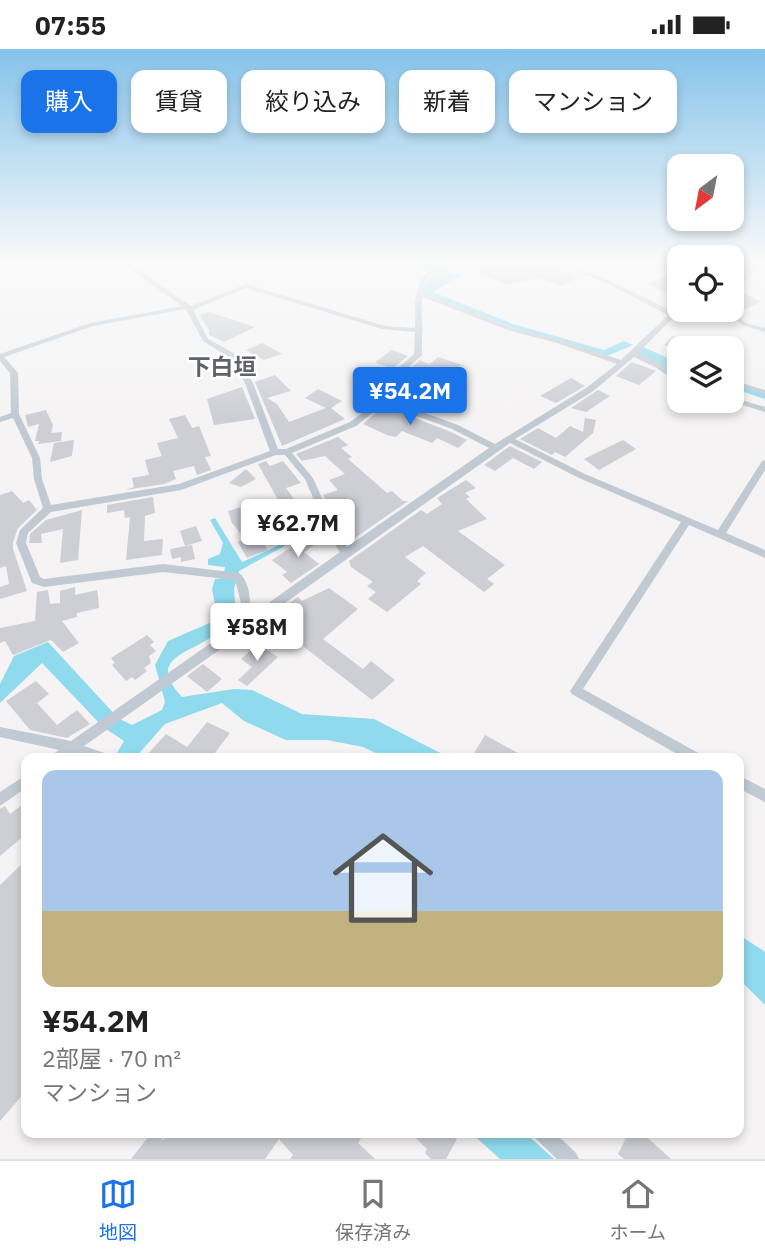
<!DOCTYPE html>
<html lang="ja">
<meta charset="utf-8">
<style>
:root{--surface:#fff;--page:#f6f6f6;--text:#222;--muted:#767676;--line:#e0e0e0;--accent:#1a73e8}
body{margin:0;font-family:"IBM Plex Sans","Noto Sans JP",sans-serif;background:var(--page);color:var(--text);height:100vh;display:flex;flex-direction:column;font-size:26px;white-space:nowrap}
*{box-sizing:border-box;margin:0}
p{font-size:23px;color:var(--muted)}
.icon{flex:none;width:38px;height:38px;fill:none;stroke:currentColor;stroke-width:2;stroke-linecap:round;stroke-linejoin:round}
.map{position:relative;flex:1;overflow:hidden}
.drawer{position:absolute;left:21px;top:704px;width:723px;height:385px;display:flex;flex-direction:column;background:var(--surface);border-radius:14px;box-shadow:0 4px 10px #0003}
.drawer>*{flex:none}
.guide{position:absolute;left:21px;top:21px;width:724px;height:63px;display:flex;gap:14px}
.needle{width:46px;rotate:212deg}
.controls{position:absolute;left:667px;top:105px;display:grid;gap:14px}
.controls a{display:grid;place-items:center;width:77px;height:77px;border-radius:14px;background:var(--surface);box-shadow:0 4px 10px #0003;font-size:35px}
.price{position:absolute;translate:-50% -60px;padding:0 16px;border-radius:7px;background:#fff;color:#222;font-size:23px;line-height:46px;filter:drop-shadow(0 2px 4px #0008)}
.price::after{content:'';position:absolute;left:50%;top:42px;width:21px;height:16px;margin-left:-10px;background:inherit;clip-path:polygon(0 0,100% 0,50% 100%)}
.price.on{background:var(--accent);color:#fff}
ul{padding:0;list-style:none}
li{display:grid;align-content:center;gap:14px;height:371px;padding:0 21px}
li+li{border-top:2px solid var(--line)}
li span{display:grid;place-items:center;height:217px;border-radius:14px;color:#555}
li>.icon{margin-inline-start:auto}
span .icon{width:126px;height:126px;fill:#fffc;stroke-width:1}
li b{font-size:30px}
.pill{padding:0 24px;border-radius:14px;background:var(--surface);box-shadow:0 4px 10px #0003;font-size:24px;line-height:63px}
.pill.on{background:var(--accent);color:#fff}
.status{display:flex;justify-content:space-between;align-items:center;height:49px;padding:0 35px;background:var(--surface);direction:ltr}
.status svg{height:19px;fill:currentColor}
.tabs{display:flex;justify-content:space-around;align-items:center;height:98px;border-top:2px solid var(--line);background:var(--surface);font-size:19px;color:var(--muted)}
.tabs a{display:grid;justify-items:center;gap:4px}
.tabs .on{color:var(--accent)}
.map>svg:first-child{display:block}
.water{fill:#90daee}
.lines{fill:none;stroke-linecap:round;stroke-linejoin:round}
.canal{fill:#90daee;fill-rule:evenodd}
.building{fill:#cdcfd5}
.street{fill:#c1cad2;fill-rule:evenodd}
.labels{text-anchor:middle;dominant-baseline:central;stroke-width:5;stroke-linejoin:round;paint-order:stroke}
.far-quarter-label{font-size:23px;font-weight:bold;fill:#5f6368;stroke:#fff}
</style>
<div class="status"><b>07:55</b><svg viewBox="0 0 49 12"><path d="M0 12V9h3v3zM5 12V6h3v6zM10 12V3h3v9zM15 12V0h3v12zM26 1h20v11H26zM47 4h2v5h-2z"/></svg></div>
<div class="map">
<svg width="765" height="1110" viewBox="0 0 765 1110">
<rect width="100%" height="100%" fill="#f5f3f3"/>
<!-- water -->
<g class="water">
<polygon points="399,213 430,213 460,227 433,243 513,275 604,301 624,292 633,296 607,307 510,278 422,244 433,224"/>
<path d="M215 469 242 513 326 475 327 479 297 490 239 522 234 540 236 564C227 576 212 589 198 596 172 609 154 618 182 648L234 640 252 641 302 665 374 670 450 709H386L363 698 327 691H286L244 672 222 654 165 675 135 709H114L124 692 103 678 42 614 0 654V635L14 607 48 593 118 669 132 676 162 661 165 653 155 616 168 592 212 573 217 567 212 540 215 530 223 529 225 518 208 516V510L220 505 223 494 210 471Z"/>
<polygon points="738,885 765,903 765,956 739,930"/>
<polygon points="470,1083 524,1083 554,1110 500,1110"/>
</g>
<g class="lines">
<!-- canal -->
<g class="canal">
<polygon points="641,297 679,314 679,320 669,316 679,324 679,332 660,317 634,305 634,301"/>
<polygon points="732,333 765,344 765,350 732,339"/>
</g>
</g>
<!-- building -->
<g class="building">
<polygon points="497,213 539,213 580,227 563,237 539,229 507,236 476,222"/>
<polygon points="745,213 761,217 736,240 761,253 740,263 732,259 732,219 736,221"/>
<polygon points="666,227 679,236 663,242 647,235"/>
<polygon points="209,263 255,278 224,293 209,286 209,281 199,266"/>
<polygon points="673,287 682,290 696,294 679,301 664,296"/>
<polygon points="262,294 282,305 264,311 246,301"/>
<polygon points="392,301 408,307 392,320 375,313"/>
<polygon points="438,308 462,316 427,336 443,342 435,351 424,347 411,356 393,350 401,350 417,338 404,331 410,328 404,326 420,311 429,316"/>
<polygon points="632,313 656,322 639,336 616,327"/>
<polygon points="275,326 291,342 267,349 277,355 289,373 326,359 305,349 318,340 342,352 331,359 345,370 282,397 255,333"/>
<polygon points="571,329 585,337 556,354 540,347"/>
<polygon points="242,338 255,370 214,376 207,350"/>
<polygon points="598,341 610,347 586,363 571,359"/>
<polygon points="384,357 451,383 467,391 458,399 437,389 432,394 402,382 396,388 387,386 363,375"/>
<polygon points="46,361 53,376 51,384 62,383 61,392 38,395 39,392 35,392 39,375 28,378 25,366"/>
<polygon points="185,366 192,379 199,377 211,407 205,408 211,421 197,426 194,417 173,422 176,430 164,435 125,441 134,438 132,429 149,426 145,411 162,407 157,394 178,389 169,370"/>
<polygon points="585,369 596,371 593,384 565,408 555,403 552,406 520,390 538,379 556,389 570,377 583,383"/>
<polygon points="338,388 348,396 341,399 352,408 348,410 387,444 392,442 403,452 408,452 355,489 345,481 340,482 334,470 346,462 345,459 332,464 323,446 338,441 329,431 345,425 325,407 302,412 296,405"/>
<polygon points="74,391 72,407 50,413 54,394"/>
<polygon points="623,391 636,400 599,421 584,410"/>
<polygon points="510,397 542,413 534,420 513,409 495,422 484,416"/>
<polygon points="266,412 270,417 283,412 301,434 286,439 304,464 315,460 319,469 261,490 268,501 247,509 238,493 245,490 232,474 228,462 242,458 246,472 282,458 258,415"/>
<polygon points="246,420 256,430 241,438 229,434"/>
<polygon points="466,431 476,439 465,444 470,448 466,450 487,470 458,482 505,516 487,530 494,535 484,543 423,497 405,508 426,524 417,532 421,535 387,563 368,550 376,543 367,537 373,533 351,518 349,512 421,461 427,465 442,455 437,449"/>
<polygon points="12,442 23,454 29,451 37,461 18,479 13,493 13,500 27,542 0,550 0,538 9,535 6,517 0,519 0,446"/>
<polygon points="153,448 155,464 145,467 144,492 163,490 162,506 126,511 130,468 125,469 124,461 107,464 107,456"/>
<polygon points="82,461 78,511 60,514 63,480 41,485 42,494 29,494 30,485 46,471"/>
<polygon points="196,477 202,492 185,497 180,482"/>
<polygon points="313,484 321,491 304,503 319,515 291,534 282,526 287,523 272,511"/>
<polygon points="192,496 195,510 181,513 181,508 172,510 170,500"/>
<polygon points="75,538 75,546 97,541 98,547 99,559 77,564 77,568 62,572 79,594 63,603 51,591 13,606 5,592 0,594 0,579 35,572 37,543 48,541 50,555 60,554 60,542"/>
<polygon points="329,539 358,560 323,590 363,620 371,612 395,631 372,651 276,576 285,569 277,563 298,548 302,552"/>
<polygon points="147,586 154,593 150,596 156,602 149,607 151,614 144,619 147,622 135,631 132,628 126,632 112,616 115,614 111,609"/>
<polygon points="258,595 278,608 247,637 238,631 252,618 241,610"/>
<polygon points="203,615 222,630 207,643 187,627"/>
<polygon points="36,632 49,645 37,654 57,676 77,661 90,675 67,689 30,681 6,652"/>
<polygon points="207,673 230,684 211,709 144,709 166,685 187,698"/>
<polygon points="485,686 527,709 471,709"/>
<polygon points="22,756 26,763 26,785 0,807 0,760 5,757 10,765"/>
<polygon points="26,811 26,1042 0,1072 0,836"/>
<polygon points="152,1083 163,1091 169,1083 365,1083 358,1094 375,1110 290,1110 293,1106 279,1090 265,1110 131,1110"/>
<polygon points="410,1083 449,1083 457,1090 446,1110 431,1110 425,1104 427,1100"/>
<polygon points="629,1083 641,1083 671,1110 624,1110 618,1105"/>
</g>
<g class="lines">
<!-- street -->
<g class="street">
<path d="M120 213H127L191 257 246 235 385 277 415 279C415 257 413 232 432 219 438 215 441 213 448 213L429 227 423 244 512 279 561 291 621 311 668 266 602 232 549 213H558L606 230 672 262 679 257V261H681L638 304 661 314 679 328V334L655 318 634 308 592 343 515 390 585 425 718 481 762 412 765 411V421L726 484 765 501V509L689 476 583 640 700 705 702 709H684L572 645 570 642 681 473 579 429 510 394 84 697 107 705 109 709H86L74 704 67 709H51L53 705 59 701 0 688V678L71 692 238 575 241 554 235 531 163 523 44 538 32 534 16 494 20 481 43 459 34 430 32 409 13 369 0 373V368L11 364 10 324 0 312V305L90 274 182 257ZM246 239 382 280 415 283 414 305 383 332 374 355 350 373 286 400H278L253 334 235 305 208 290 193 261ZM422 248 508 281 557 294 617 315 586 339 495 395 458 376 384 349 389 335 422 306V283L423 281 422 279ZM186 260 203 292 229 308 245 334 270 402 179 435 51 456 42 430 40 409 19 365 18 324 4 308 93 277ZM382 354 452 380 489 399 347 498 339 487 313 429 292 404 356 377 380 358ZM276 406H285L305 430 330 488 340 503 250 567C251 554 250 532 239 524L163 515 44 530 40 528 26 494 28 484 51 463 181 441Z"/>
<polygon points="724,261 731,261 746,274 765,279 765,283 742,276"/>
<polygon points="732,331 765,341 765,346 732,335"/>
<polygon points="732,348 765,358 765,363 730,352 732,352"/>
<polygon points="26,726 26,739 0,757 0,743"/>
<polygon points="738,726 765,740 765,753 738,739"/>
<polygon points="532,1083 554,1083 576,1104 579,1110 557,1110 535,1089"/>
</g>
</g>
<!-- sky -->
<linearGradient id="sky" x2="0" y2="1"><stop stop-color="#85c3ea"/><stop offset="0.58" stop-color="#fafafa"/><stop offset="1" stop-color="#fafafa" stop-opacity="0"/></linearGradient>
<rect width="765" height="369" fill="url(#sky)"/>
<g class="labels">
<!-- far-quarter labels -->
<g class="far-quarter-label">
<text x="222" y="317">下白垣</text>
</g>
</g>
</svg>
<div class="controls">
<a><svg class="needle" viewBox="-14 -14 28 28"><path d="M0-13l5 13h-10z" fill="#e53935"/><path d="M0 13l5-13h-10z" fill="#767676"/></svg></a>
<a><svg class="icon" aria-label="locate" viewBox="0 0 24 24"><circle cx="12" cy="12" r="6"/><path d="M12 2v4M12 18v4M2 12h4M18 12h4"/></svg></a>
<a><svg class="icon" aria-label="layers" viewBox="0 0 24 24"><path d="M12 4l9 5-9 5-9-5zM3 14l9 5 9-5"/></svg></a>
</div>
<b class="price on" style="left:410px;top:378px">¥54.2M</b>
<b class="price" style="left:298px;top:510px">¥62.7M</b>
<b class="price" style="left:257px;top:614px">¥58M</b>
<div class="guide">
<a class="pill on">購入</a>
<a class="pill">賃貸</a>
<a class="pill">絞り込み</a>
<a class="pill">新着</a>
<a class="pill">マンション</a>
</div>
<section class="drawer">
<ul>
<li><span style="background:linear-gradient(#a9c7e8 65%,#c2b280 0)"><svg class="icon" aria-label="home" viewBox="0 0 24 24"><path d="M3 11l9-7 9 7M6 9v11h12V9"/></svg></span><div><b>¥54.2M</b><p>2部屋 · 70 m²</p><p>マンション</p></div></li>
</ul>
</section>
</div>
<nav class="tabs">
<a class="on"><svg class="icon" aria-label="map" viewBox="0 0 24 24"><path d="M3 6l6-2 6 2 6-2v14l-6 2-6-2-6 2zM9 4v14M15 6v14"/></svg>地図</a>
<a><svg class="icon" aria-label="saved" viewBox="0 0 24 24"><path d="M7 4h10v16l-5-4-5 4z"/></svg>保存済み</a>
<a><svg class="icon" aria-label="home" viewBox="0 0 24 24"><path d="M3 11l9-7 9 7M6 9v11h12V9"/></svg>ホーム</a>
</nav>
